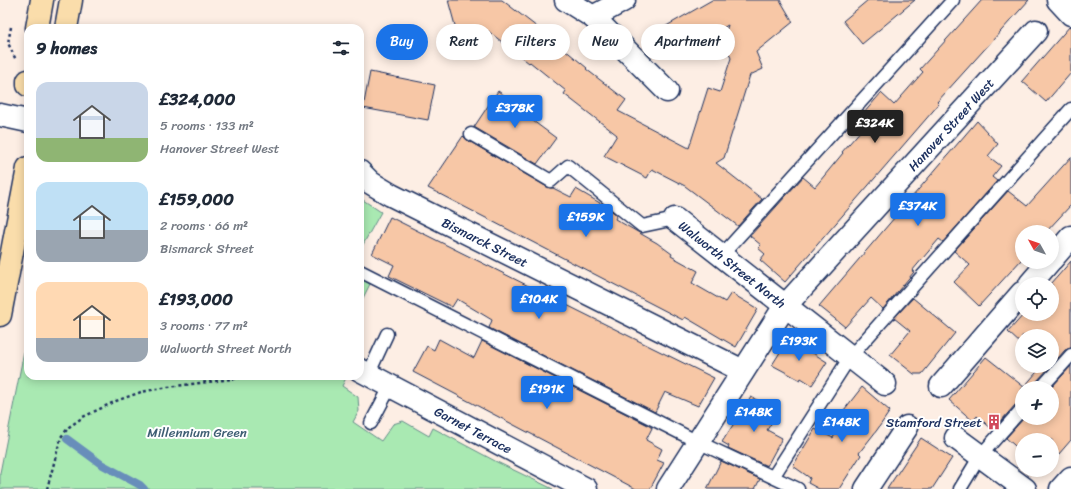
<!DOCTYPE html>
<meta charset="utf-8">
<style>
:root{--surface:#fff;--page:#f6f6f7;--text:#1f2937;--muted:#747a83;--accent:#1a73e8}
body{margin:0;font-family:Sriracha,sans-serif;background:var(--page);color:var(--text);height:100vh;display:flex;flex-direction:column;font-size:15px;white-space:nowrap}
*{box-sizing:border-box;margin:0}
p{font-size:13px;color:var(--muted)}
.icon{flex:none;width:22px;height:22px;fill:none;stroke:currentColor;stroke-width:2;stroke-linecap:round;stroke-linejoin:round}
.map{position:relative;flex:1;overflow:hidden}
.side{position:absolute;left:24px;top:24px;width:340px;height:356px;display:flex;flex-direction:column;background:var(--surface);border-radius:12px;box-shadow:0 2px 10px #0003}
.side>*{flex:none}
.top-card{position:absolute;left:376px;top:24px;width:380px;height:36px;display:flex;gap:8px}
.needle{width:26px;rotate:310deg}
.fabs{position:absolute;left:1015px;top:225px;display:grid;gap:8px}
.fabs a{display:grid;place-items:center;width:44px;height:44px;border-radius:50%;background:var(--surface);box-shadow:0 2px 10px #0003;font-size:20px}
.price{position:absolute;translate:-50% -34px;padding:0 9px;border-radius:4px;background:var(--accent);color:#fff;font-size:13px;line-height:26px;filter:drop-shadow(0 1px 2px #0008)}
.price::after{content:'';position:absolute;left:50%;top:24px;width:12px;height:9px;margin-left:-6px;background:inherit;clip-path:polygon(0 0,100% 0,50% 100%)}
.price.selected{background:#222;color:#fff}
ul{padding:0;list-style:none}
li{display:flex;align-items:center;gap:12px;height:100px;padding:0 12px}
li span{display:grid;place-items:center;flex:none;width:112px;height:80px;border-radius:12px;color:#555}
li>.icon{margin-inline-start:auto}
span .icon{width:48px;height:48px;fill:#fffc;stroke-width:1}
li b{font-size:17px}
h2{display:flex;justify-content:space-between;align-items:center;height:48px;padding:0 12px;font-size:17px}
.tag{padding:0 14px;border-radius:18px;background:var(--surface);box-shadow:0 2px 10px #0003;font-size:14px;line-height:36px}
.tag.selected{background:var(--accent);color:#fff}
.map>svg:first-child{display:block}
.green{fill:#a9e9b2;stroke:#628c88}
.lines{fill:none;stroke-linecap:round;stroke-linejoin:round}
.stream{stroke:#688eba;stroke-width:8}
.building{fill:#f7c7a6;stroke:#1b2f5e}
.service-casing{stroke:#1b2f5e;stroke-width:15}
.minor-casing{stroke:#1b2f5e;stroke-width:25}
.tertiary-casing{stroke:#1b2f5e;stroke-width:25}
.primary-casing{stroke:#1b2f5e;stroke-width:25}
.path{stroke:#1b2f5e;stroke-width:2.5;stroke-dasharray:3 3;stroke-linecap:butt}
.service{stroke:#fff;stroke-width:12}
.minor{stroke:#fff;stroke-width:22}
.tertiary{stroke:#fff;stroke-width:22}
.primary{stroke:#faddab;stroke-width:22}
.labels{text-anchor:middle;dominant-baseline:central;stroke-width:4;stroke-linejoin:round;paint-order:stroke}
.street-label{font-size:13px;fill:#1b2f5e;stroke:#fff}
.poi-label{font-size:13px;fill:#1b2f5e;stroke:#fff;text-anchor:end}
.park-label{font-size:13px;fill:#3e5e73;stroke:#fff}
</style>
<div class="map">
<svg width="1071" height="489" viewBox="0 0 1071 489">
<rect width="100%" height="100%" fill="#fdeee4"/>
<filter id="ink" filterUnits="userSpaceOnUse"><feTurbulence type="fractalNoise" baseFrequency=".025" numOctaves="2"/><feDisplacementMap in="SourceGraphic" scale="8" xChannelSelector="R" yChannelSelector="G"/><feConvolveMatrix kernelMatrix="1 2 1 2 8 2 1 2 1" color-interpolation-filters="sRGB"/></filter>
<g filter="url(#ink)">
<!-- green -->
<g class="green">
<polygon points="360,198 381,212 360,250"/>
<polygon points="360,278 370,284 360,304"/>
<polygon points="28,331 28,376 347,376 342,386 358,397 359,411 353,422 381,441 393,424 403,421 429,436 433,428 497,462 553,489 0,489 0,473"/>
</g>
<g class="lines">
<!-- stream -->
<polyline class="stream" points="67,439 101,464 140,485 144,489"/>
</g>
<!-- building -->
<g class="building">
<polygon points="448,0 502,0 546,34 587,68 586,69 626,100 618,111 689,148 708,88 720,92 731,58 723,41 728,25 676,55 661,29 712,0 780,0 793,22 756,52 763,69 750,75 724,158 716,163 762,199 738,226 685,186 652,169 647,178 604,156 617,135 564,94 566,91 530,62 529,63 488,31 473,50 459,40"/>
<polygon points="868,0 915,0 862,44 843,21"/>
<polygon points="982,0 1029,0 937,102 939,104 785,282 760,260 765,254 758,248 761,245 750,236 803,177 815,187 843,153 842,152 870,120 863,114 881,93 894,105 923,72 920,69"/>
<polygon points="1070,26 1071,26 1071,73 1046,102 1022,81"/>
<polygon points="370,72 435,85 428,120 363,108"/>
<polygon points="498,91 519,106 517,109 556,138 537,164 474,127"/>
<polygon points="977,121 998,144 988,156 1001,166 992,177 997,181 943,242 939,239 912,271 914,272 883,309 871,298 845,327 819,306"/>
<polygon points="463,136 467,140 547,187 553,188 571,197 576,189 605,206 617,215 615,219 657,243 672,254 671,256 698,271 692,283 725,302 731,293 758,309 736,347 685,317 683,320 428,188"/>
<polygon points="1071,157 1071,205 1046,232 1022,232 1022,259 979,306 954,282 970,265 954,251 1008,191 1027,206"/>
<polygon points="390,217 653,348 714,378 698,406 665,392 655,412 489,328 492,320 457,299 452,307 389,276 394,265 372,254"/>
<polygon points="1071,261 1071,348 1065,350 1052,365 1052,336 1022,336 1022,345 1008,332 1024,314 1052,314 1052,284 1051,284"/>
<polygon points="913,298 955,333 922,374 914,374 890,355 910,331 894,318"/>
<polygon points="789,338 827,362 812,385 801,378 800,380 772,365"/>
<polygon points="439,339 474,358 482,341 648,425 652,428 646,440 662,449 657,460 664,463 650,489 636,489 413,372 427,346 434,350"/>
<polygon points="986,357 1024,387 1042,366 1051,366 1035,383 1034,388 1022,388 1022,402 1016,404 993,430 977,416 973,421 949,400"/>
<polygon points="1071,366 1071,440 1052,462 1052,440 1022,440 1022,452 1006,438 1024,418 1052,418 1051,388"/>
<polygon points="862,387 890,411 877,430 859,453 861,455 839,489 819,489 808,483 810,478 793,466 815,429 833,438 847,412 844,410"/>
<polygon points="751,397 779,411 767,430 782,438 767,466 728,448 729,446 722,442"/>
<polygon points="921,438 952,458 932,489 887,489"/>
<polygon points="721,461 760,479 755,489 707,489"/>
</g>
<g class="lines">
<!-- service casing -->
<g class="service-casing">
<g id="service">
<polyline points="471,134 551,181 568,166 642,226 675,219"/>
<polyline points="721,256 953,0"/>
<polyline points="360,271 698,442 798,489"/>
<polyline points="368,375 387,334"/>
<polyline points="1041,388 1071,355"/>
<polyline points="371,423 390,387"/>
<polyline points="773,477 850,357 1071,109"/>
<polyline points="960,489 980,456 1022,409"/>
</g>
</g>
<!-- minor casing -->
<g class="minor-casing">
<g id="minor">
<polyline points="566,0 593,17 667,91"/>
<polyline points="593,17 624,0"/>
<polyline points="0,115 28,121"/>
<path id="s1" d="M360 172 371 183 391 195 743 371"/>
<path id="s2" d="M675 219 885 384"/>
<polyline points="1052,259 1071,237"/>
<polyline points="1030,284 1049,262"/>
<path id="s3" d="M360 370 586 489"/>
<polyline points="941,386 1022,293"/>
<polyline points="956,438 1025,489"/>
<path id="s4" d="M668 489 785 306 1036 31"/>
<polyline points="866,489 907,427"/>
<polyline points="1061,489 1071,478"/>
</g>
</g>
<!-- tertiary casing -->
<g class="tertiary-casing">
<polyline id="tertiary" points="1058,0 1071,14"/>
</g>
<!-- primary casing -->
<g class="primary-casing">
<g id="primary">
<polyline points="37,28 42,0"/>
<polyline points="66,28 71,0"/>
<polyline points="28,81 28,85"/>
<polyline points="0,315 28,168"/>
</g>
</g>
<!-- path -->
<g class="path">
<polyline points="11,27 8,43 16,60"/>
<polyline points="47,489 61,437 69,427 83,417 116,401 141,392 168,387 239,378 245,376"/>
</g>
<!-- service -->
<use href="#service" class="service"/>
<!-- minor -->
<use href="#minor" class="minor"/>
<!-- tertiary -->
<use href="#tertiary" class="tertiary"/>
<!-- primary -->
<use href="#primary" class="primary"/>
</g>
</g>
<!-- icons -->
<defs>
<g id="building-bare" transform="scale(1.2)"><path d="M-4-6H4V6H1V3H-1V6H-4ZM-2.5-4.3h1.7v1.8h-1.7ZM.8-4.3h1.7v1.8H.8ZM-2.5-1h1.7V.8h-1.7ZM.8-1h1.7V.8H.8Z" fill="#d1495b" stroke="#fff" stroke-width="2.5" paint-order="stroke"/></g>
</defs>
<g fill-rule="evenodd">
<use href="#building-bare" x="994" y="422"/>
</g>
<g class="labels">
<!-- street labels -->
<g class="street-label">
<text stroke="none"><textPath href="#s4" startOffset="463">Hanover Street West</textPath></text>
<text stroke="none"><textPath href="#s1" startOffset="144">Bismarck Street</textPath></text>
<text stroke="none"><textPath href="#s2" startOffset="73">Walworth Street North</textPath></text>
<text stroke="none"><textPath href="#s3" startOffset="128">Garnet Terrace</textPath></text>
</g>
<!-- poi labels -->
<g class="poi-label">
<text x="982" y="422">Stamford Street</text>
</g>
<!-- park labels -->
<g class="park-label">
<text x="197" y="432">Millennium Green</text>
</g>
</g>
</svg>
<div class="fabs">
<a><svg class="needle" viewBox="-14 -14 28 28"><path d="M0-13l5 13h-10z" fill="#e53935"/><path d="M0 13l5-13h-10z" fill="#747a83"/></svg></a>
<a><svg class="icon" aria-label="locate" viewBox="0 0 24 24"><circle cx="12" cy="12" r="6"/><path d="M12 2v4M12 18v4M2 12h4M18 12h4"/></svg></a>
<a><svg class="icon" aria-label="layers" viewBox="0 0 24 24"><path d="M12 4l9 5-9 5-9-5zM3 14l9 5 9-5"/></svg></a>
<a>+</a>
<a>−</a>
</div>
<b class="price" style="left:515px;top:129px">£378K</b>
<b class="price selected" style="left:875px;top:144px">£324K</b>
<b class="price" style="left:918px;top:227px">£374K</b>
<b class="price" style="left:586px;top:238px">£159K</b>
<b class="price" style="left:539px;top:320px">£104K</b>
<b class="price" style="left:799px;top:362px">£193K</b>
<b class="price" style="left:547px;top:410px">£191K</b>
<b class="price" style="left:754px;top:433px">£148K</b>
<b class="price" style="left:842px;top:443px">£148K</b>
<div class="top-card">
<a class="tag selected">Buy</a>
<a class="tag">Rent</a>
<a class="tag">Filters</a>
<a class="tag">New</a>
<a class="tag">Apartment</a>
</div>
<section class="side">
<h2>9 homes<svg class="icon" aria-label="filters" viewBox="0 0 24 24"><path d="M4 7h16M4 17h16"/><circle cx="9" cy="7" r="2"/><circle cx="15" cy="17" r="2"/></svg></h2>
<ul>
<li><span style="background:linear-gradient(#c9d6e8 70%,#8fb573 0)"><svg class="icon" aria-label="home" viewBox="0 0 24 24"><path d="M3 11l9-7 9 7M6 9v11h12V9"/></svg></span><div><b>£324,000</b><p>5 rooms · 133 m²</p><p>Hanover Street West</p></div></li>
<li><span style="background:linear-gradient(#bfe0f5 60%,#9aa5b1 0)"><svg class="icon" aria-label="home" viewBox="0 0 24 24"><path d="M3 11l9-7 9 7M6 9v11h12V9"/></svg></span><div><b>£159,000</b><p>2 rooms · 66 m²</p><p>Bismarck Street</p></div></li>
<li><span style="background:linear-gradient(#ffd9b3 70%,#9aa5b1 0)"><svg class="icon" aria-label="home" viewBox="0 0 24 24"><path d="M3 11l9-7 9 7M6 9v11h12V9"/></svg></span><div><b>£193,000</b><p>3 rooms · 77 m²</p><p>Walworth Street North</p></div></li>
</ul>
</section>
</div>
